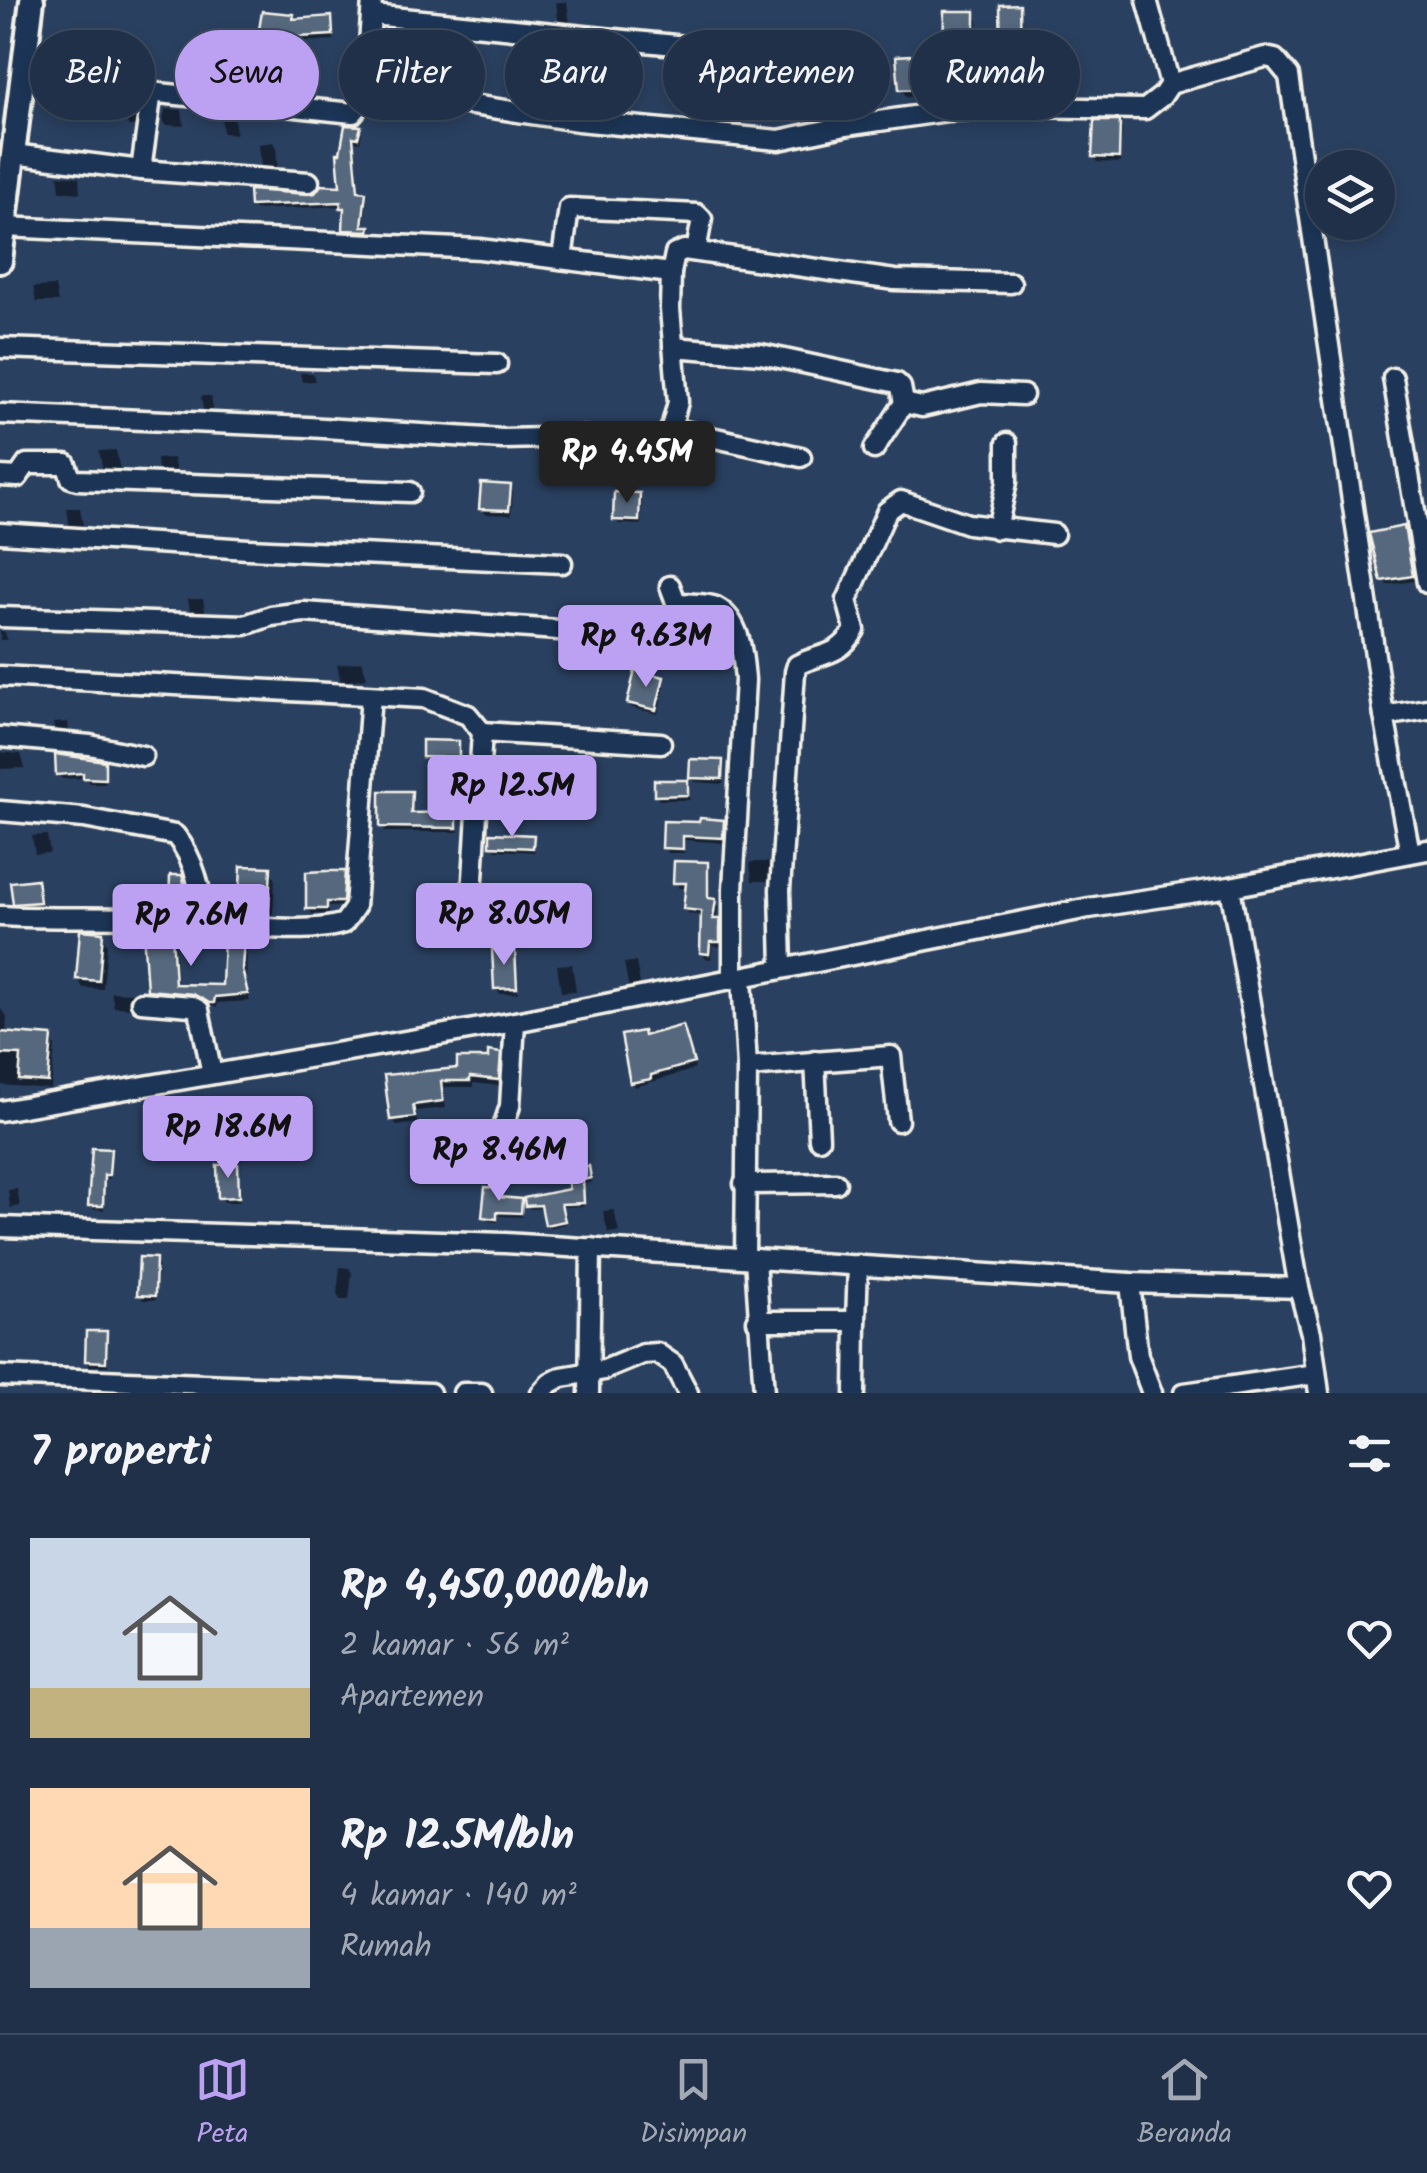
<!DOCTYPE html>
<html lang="id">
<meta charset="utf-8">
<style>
:root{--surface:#203048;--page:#28384f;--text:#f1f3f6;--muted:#a2a9b4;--line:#3d4b60;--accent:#bca0f2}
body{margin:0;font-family:Kalam,sans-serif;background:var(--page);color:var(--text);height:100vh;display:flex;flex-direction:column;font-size:38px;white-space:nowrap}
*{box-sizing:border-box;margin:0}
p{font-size:32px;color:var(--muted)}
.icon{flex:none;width:55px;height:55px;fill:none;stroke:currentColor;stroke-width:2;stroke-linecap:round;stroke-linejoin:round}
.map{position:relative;height:1393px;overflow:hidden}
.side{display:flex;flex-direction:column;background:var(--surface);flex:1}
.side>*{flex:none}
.guide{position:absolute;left:30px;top:30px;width:1368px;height:90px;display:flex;gap:20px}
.controls{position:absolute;left:1305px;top:150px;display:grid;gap:20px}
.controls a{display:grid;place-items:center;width:90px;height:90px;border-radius:50%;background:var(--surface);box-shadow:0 5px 15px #0003,0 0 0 2px var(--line);font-size:50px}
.price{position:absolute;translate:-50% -85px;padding:0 22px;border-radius:10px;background:var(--accent);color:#111;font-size:32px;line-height:65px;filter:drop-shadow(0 2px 5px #0008)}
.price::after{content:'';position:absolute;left:50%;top:60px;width:30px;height:22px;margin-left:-15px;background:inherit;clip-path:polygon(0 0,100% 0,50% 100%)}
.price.active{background:#222;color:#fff}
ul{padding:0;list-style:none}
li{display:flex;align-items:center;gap:30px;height:250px;padding:0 30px}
li span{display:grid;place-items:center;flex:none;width:280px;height:200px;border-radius:0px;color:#555}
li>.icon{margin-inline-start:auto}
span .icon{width:120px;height:120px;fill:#fffc;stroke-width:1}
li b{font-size:42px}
h2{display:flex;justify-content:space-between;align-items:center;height:120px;padding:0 30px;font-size:42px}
.pill{padding:0 35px;border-radius:45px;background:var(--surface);box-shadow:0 5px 15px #0003,0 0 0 2px var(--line);font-size:35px;line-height:90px}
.pill.active{background:var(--accent);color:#111}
.tabs{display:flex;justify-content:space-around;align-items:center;height:140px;border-top:2px solid var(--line);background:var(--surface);font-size:28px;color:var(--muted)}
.tabs a{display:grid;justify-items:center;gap:5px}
.tabs .active{color:var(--accent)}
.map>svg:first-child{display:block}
.shadow{fill:#0007}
.building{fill:#56677d;stroke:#f4f1e8;stroke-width:2.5}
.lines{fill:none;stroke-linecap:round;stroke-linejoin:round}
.minor-casing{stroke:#f4f1e8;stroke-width:25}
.major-casing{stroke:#f4f1e8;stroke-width:30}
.minor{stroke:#1d3557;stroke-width:18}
.major{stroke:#1d3557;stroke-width:22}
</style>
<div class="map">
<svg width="1427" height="1393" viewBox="0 0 1427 1393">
<rect width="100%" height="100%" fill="#2a4060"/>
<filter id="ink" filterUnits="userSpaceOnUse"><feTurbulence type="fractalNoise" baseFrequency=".01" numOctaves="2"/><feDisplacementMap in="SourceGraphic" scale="20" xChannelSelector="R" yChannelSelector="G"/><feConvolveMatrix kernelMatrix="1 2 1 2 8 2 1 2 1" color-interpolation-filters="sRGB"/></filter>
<g filter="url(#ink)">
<!-- shadow -->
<g class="shadow">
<polygon points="556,2 567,2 570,25 559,25"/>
<polygon points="1018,7 1022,14 1024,52 1037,51 1041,59 1041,92 906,97 902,89 945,56 974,14 978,21 977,53 1004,52"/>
<polygon points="292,17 295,21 330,19 334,40 304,42 273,35 272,42 264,41 261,35"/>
<polygon points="195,44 217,45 220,64 198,63"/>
<polygon points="558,77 571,78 574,84 572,107 559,106 556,100"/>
<polygon points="271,78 292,78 295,99 274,97"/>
<polygon points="863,84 869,111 829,115 826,110"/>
<polygon points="125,105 136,106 139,111 137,126 129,126 126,121"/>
<polygon points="165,109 182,110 184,126 166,125 163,120"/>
<polygon points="221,114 234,116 236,134 223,133"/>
<polygon points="1119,124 1122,129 1120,163 1097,162 1094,156"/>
<polygon points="347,127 359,128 362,133 360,142 354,141 359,193 364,194 367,199 364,229 368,229 371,235 348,234 347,214 342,206 255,210 252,205 343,188"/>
<polygon points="273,142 276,148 278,172 264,171 261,165 259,144"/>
<polygon points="58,175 79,177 80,193 60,191"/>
<polygon points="55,286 58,302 36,302 33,287"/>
<polygon points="300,373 313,373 315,381 302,382"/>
<polygon points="201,396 211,396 214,415 204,415"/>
<polygon points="116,450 120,470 103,471 99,451"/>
<polygon points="173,458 177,476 159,475 156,459"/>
<polygon points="510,487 513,492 511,515 485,514 482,508"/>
<polygon points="639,495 642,501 641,525 619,524 615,519"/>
<polygon points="67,508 80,508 84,530 70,529"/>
<polygon points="1403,529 1414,581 1387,585 1384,580"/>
<polygon points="188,599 203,599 206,616 191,615"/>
<polygon points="0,631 5,632 7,640 0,640"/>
<polygon points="362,661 367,678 341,682 337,665"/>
<polygon points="662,679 665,685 658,714 632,708 629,703"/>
<polygon points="68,722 69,732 54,728 53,723"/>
<polygon points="458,744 461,762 428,762 425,757"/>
<polygon points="0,752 21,754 25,768 0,769"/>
<polygon points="103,763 106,783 89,783 86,778 62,779 59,774"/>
<polygon points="721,763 724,768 723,784 695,782 692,777"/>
<polygon points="686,783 690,800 659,800 656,795"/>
<polygon points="410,794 413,815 455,814 459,832 385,832 382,826"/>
<polygon points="723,822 725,843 685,840 684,853 668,853 665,847 666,823"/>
<polygon points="47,835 50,853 35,854 32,836"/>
<polygon points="532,837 535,852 496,850 492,845"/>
<polygon points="750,862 768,862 770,881 752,881"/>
<polygon points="707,864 710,870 709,901 718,907 716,922 722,927 722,947 712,946 711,959 705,958 702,953 704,916 689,914 686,908 688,888 679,888 676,882"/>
<polygon points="270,870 275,878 273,914 247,913 242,904"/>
<polygon points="344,874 347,879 345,906 329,907 329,914 312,914 309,909"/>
<polygon points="181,877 184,883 191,912 174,912 171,906"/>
<polygon points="36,882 41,906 19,909 15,903"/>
<polygon points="520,900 523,905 522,920 484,918 482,913"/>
<polygon points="102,935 107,944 103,989 83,988 78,979"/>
<polygon points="171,935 175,942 177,987 224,988 243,943 247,950 246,989 250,1001 217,1003 217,1008 198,1000 154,996 150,989"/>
<polygon points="513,950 518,993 500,994 496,988"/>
<polygon points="636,962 641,989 629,990 624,963"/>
<polygon points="572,964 576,991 561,992 557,965"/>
<polygon points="111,992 135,993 137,998 132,1008 114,1007"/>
<polygon points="0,1008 7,1016 6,1035 50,1038 55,1046 51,1089 1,1085 0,1099"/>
<polygon points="685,1033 695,1069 635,1087 632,1082 644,1038"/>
<polygon points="499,1055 503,1062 502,1086 473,1083 473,1087 443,1087 446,1108 416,1111 417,1123 397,1126 393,1119 387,1077 460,1070"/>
<polygon points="109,1152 110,1179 105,1178 104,1210 93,1209 91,1205"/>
<polygon points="236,1167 240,1202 224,1202 221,1197"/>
<polygon points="590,1173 592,1182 583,1184 584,1206 562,1207 565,1224 549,1228 544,1208 530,1209 528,1205 572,1191"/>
<polygon points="17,1189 20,1206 10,1208 8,1190"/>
<polygon points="499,1191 500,1200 521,1201 522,1217 499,1216 498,1222 487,1221 484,1216"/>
<polygon points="614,1210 619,1232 608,1233 603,1211"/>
<polygon points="155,1260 158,1266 156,1300 143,1300 140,1294"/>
<polygon points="340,1267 349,1268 352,1273 349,1300 340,1300 337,1294"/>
<polygon points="105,1334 108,1339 108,1366 90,1366 87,1361"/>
</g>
<!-- building -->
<g class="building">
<polygon points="1020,4 1021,49 1038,49 1039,85 899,90 896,56 943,53 944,11 975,11 975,50 1001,50 1000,5"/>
<polygon points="262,11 294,14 293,19 332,16 333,35 299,37 271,30 270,37 258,36"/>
<polygon points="861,76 868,106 845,111 844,107 823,111 818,86"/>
<polygon points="1094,121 1120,121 1119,158 1092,157"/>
<polygon points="345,125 361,126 358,138 353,137 358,191 366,192 362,226 370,226 369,231 343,230 344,208 340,208 341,202 250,206 249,190 308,194 315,193 321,185 340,186 337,153 340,153"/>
<polygon points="481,483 511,485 509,510 479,509"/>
<polygon points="614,492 640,493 639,521 613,520"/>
<polygon points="1404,526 1413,576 1381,581 1369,533"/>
<polygon points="635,670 664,677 656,710 627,703"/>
<polygon points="422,740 459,741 459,758 422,757"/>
<polygon points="55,754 105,761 105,779 83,778 83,773 56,775"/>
<polygon points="690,759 723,760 722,779 689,778"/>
<polygon points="654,780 688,780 688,795 654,796"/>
<polygon points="380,791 412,791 411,813 457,812 457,828 380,827"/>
<polygon points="700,818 724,820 723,838 683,836 683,849 662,848 663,821 699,822"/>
<polygon points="490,833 534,835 533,848 490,846"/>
<polygon points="674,861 708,862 708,898 716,899 713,919 720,919 720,942 710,942 709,954 700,953 701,911 683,909 686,883 673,883"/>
<polygon points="241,866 271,867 269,906 239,905"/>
<polygon points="327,871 345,871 343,902 327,902 327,909 306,909 306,872"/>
<polygon points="170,875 182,875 190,908 169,907"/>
<polygon points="37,879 40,902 13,904 10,882"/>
<polygon points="485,895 521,897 520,916 479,913"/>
<polygon points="80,930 103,932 99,981 76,979"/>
<polygon points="143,931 172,932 175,984 222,985 224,939 244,941 242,969 248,994 215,997 214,1003 209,1003 193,994 147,990"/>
<polygon points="515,948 517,988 494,989 492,949"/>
<polygon points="683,1025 694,1063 651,1075 651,1079 630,1083 621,1035 643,1031 644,1036"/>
<polygon points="0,1032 52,1036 48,1082 19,1080 21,1055 0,1054"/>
<polygon points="488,1051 501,1053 499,1080 470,1077 470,1081 441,1081 443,1101 413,1105 415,1117 390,1120 384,1075 457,1068 457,1058 488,1058"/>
<polygon points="92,1148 111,1149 109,1175 104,1175 103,1206 88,1206"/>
<polygon points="238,1164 239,1197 218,1198 217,1165"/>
<polygon points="589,1166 591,1178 583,1180 584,1203 561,1204 565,1221 545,1225 541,1205 525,1206 524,1198 569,1189 565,1170"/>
<polygon points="485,1187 500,1188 499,1197 522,1199 521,1213 497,1212 497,1219 482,1217"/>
<polygon points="139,1257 156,1258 155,1296 137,1295"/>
<polygon points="86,1331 107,1331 106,1362 85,1361"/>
</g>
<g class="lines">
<!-- minor casing -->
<g class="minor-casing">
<g id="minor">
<polyline points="372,15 736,51"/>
<polyline points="22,79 353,113 363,101 366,89 372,0"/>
<polyline points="1170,84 1265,57 1275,59 1289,76 1384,716 1410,853"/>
<polyline points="366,89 578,121 779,140 845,126 948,111 1022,107 1145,109 1162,96 1170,84 1147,0"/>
<polyline points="152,91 141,170 309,182"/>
<polyline points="13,154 141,170"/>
<polyline points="562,259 569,208 697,214 702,219 696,251"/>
<polyline points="671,273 675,254 684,250 895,280 1011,283"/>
<polyline points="673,347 761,354 897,383 901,387 904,403"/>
<polyline points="0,348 497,364"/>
<polyline points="1393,378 1427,583"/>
<polyline points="0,414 307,427 503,439 585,437 654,443 664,439 671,428 678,402 670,309 671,273 480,249 4,227"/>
<polyline points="671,428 801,457"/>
<polyline points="874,449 904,403 922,407 981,393 1023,395"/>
<polyline points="0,476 18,477 27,464 66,464 71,478 77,480 410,492"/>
<polyline points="997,529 1007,482 1007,443"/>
<polyline points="0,533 248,549 562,563"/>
<path d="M670 586 676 602C688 605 705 602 716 607 741 620 743 656 745 680L733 889V978"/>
<polyline points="0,617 245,625 271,616 304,612 615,634"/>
<polyline points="0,676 424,698 468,715 482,732 472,895"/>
<polyline points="1384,716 1427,709"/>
<polyline points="482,732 661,743"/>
<polyline points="0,737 90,745 143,756"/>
<path d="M0 811 84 818 175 835C195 859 201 891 205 922"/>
<polyline points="1230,887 1299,1288 1311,1333 1319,1393"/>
<path d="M0 916C55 919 110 916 164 919 208 922 306 937 344 923L355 907 371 696"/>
<path d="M782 968 780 890 795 672 797 665C822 652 838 658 855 630L847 600 887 511 901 501 968 524 1054 534"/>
<polyline points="742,977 747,1067 745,1258"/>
<polyline points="141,1002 191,1006 199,1010 212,1074"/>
<polyline points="815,1061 819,1139"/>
<polyline points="747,1067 891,1056 898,1121"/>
<polyline points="0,1111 515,1022 1089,908 1230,887 1427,850"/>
<polyline points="502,1130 510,1106 515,1022"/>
<polyline points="744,1184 836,1183"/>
<polyline points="0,1227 505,1243 1130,1283 1299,1288"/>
<polyline points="755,1259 764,1393"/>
<polyline points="1130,1283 1138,1356 1152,1393"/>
<polyline points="757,1321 856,1321 855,1393"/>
<polyline points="856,1321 858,1265"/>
<polyline points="0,1376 430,1393"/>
<polyline points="463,1393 482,1393"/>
<polyline points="541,1393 550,1383 562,1377 604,1370 643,1354 657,1353 673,1364 688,1393"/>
<polyline points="589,1393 591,1248"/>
<polyline points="1184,1393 1316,1374"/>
</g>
</g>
<!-- major casing -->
<g class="major-casing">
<polyline id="major" points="0,261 32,0"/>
</g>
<!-- minor -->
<use href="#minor" class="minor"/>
<!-- major -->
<use href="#major" class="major"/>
</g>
</g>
</svg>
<div class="controls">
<a><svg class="icon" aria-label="layers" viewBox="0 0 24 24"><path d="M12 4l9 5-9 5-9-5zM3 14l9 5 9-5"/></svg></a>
</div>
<b class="price active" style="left:627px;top:506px">Rp 4.45M</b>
<b class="price" style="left:646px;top:690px">Rp 9.63M</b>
<b class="price" style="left:512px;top:840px">Rp 12.5M</b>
<b class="price" style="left:504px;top:968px">Rp 8.05M</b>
<b class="price" style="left:191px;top:969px">Rp 7.6M</b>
<b class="price" style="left:228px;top:1181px">Rp 18.6M</b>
<b class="price" style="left:499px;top:1204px">Rp 8.46M</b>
<div class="guide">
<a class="pill">Beli</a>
<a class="pill active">Sewa</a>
<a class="pill">Filter</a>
<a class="pill">Baru</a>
<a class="pill">Apartemen</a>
<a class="pill">Rumah</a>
</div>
</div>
<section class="side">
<h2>7 properti<svg class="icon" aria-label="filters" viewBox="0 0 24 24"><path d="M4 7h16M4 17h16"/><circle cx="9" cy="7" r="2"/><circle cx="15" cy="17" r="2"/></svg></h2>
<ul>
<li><span style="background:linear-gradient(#c9d6e8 75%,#c2b280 0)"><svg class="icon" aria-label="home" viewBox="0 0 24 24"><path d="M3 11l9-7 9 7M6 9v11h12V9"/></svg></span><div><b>Rp 4,450,000/bln</b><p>2 kamar · 56 m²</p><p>Apartemen</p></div><svg class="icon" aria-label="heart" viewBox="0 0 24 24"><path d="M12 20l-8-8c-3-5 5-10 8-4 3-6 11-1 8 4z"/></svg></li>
<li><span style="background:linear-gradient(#ffd9b3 70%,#9aa5b1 0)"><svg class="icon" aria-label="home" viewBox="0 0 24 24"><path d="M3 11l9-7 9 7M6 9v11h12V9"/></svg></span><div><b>Rp 12.5M/bln</b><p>4 kamar · 140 m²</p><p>Rumah</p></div><svg class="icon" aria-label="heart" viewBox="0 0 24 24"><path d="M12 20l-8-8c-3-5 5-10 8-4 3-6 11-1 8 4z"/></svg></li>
</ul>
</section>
<nav class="tabs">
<a class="active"><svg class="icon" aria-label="map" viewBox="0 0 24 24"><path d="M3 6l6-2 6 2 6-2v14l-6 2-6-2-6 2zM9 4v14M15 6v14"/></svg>Peta</a>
<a><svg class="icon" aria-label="saved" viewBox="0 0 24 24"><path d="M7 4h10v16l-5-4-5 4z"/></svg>Disimpan</a>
<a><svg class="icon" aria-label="home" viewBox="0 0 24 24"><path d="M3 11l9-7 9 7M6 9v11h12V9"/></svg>Beranda</a>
</nav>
